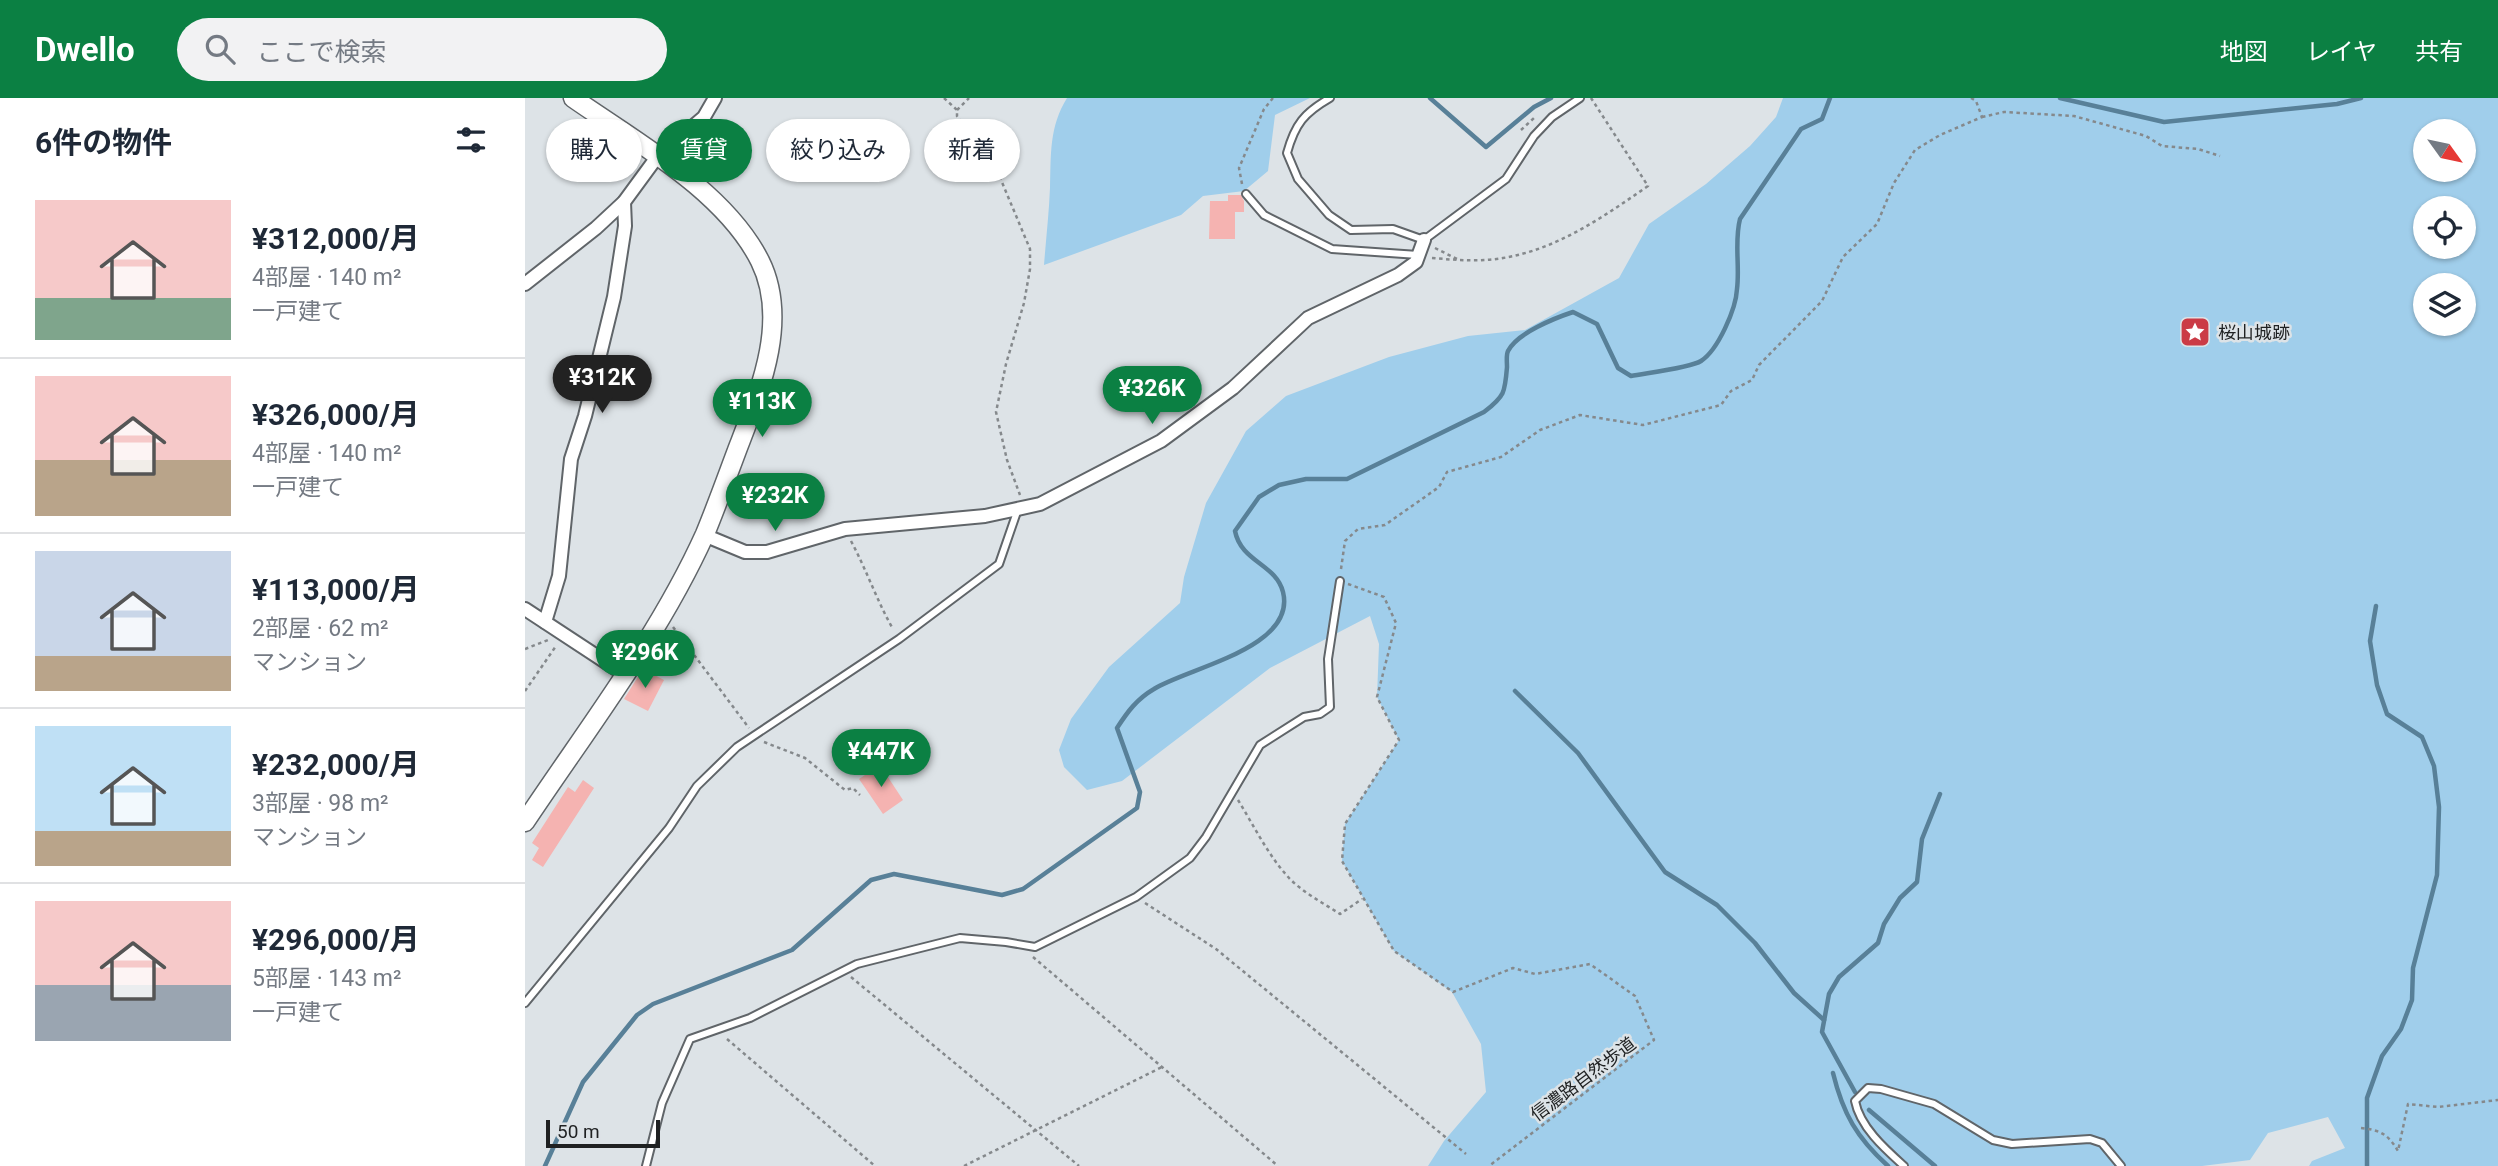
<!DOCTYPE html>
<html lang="ja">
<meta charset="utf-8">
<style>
:root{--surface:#fff;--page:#f2f2f3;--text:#1f2937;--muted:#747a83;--line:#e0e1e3;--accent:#0b8043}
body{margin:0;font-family:Roboto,"Noto Sans JP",sans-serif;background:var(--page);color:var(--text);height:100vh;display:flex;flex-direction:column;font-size:26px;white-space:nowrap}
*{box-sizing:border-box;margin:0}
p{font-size:23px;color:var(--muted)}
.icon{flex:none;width:38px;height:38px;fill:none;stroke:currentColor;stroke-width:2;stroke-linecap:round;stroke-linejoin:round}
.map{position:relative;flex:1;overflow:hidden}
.panel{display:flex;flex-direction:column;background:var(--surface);width:525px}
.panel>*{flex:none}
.top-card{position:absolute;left:21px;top:21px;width:665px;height:63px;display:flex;gap:14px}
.needle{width:46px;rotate:123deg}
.fabs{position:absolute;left:1888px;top:21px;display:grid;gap:14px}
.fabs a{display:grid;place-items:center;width:63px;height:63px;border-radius:50%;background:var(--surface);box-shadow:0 2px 5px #0004;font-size:35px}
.scale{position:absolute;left:21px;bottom:18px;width:114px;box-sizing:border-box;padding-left:7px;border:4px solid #1f2122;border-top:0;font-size:19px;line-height:24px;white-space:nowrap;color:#1f2122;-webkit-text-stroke:5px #dde3e7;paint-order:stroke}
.price{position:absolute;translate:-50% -60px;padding:0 16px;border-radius:24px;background:var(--accent);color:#fff;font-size:23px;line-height:46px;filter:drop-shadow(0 2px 4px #0008)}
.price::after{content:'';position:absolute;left:50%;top:42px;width:21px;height:16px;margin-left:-10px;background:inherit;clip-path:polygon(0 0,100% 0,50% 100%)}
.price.selected{background:#222;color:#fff}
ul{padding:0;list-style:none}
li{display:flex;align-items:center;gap:21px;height:175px;padding:0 35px}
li+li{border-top:2px solid var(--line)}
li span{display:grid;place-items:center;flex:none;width:196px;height:140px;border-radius:0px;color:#555}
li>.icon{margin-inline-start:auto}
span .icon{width:84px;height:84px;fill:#fffc;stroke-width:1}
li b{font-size:30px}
h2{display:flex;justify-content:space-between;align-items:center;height:84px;padding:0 35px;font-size:30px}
.chip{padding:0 24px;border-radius:32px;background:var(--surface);box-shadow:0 2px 5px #0004;font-size:24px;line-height:63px}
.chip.selected{background:var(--accent);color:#fff}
header{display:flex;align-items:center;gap:42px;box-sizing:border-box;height:98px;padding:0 35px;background:var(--accent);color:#fff}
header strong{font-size:33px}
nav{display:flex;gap:38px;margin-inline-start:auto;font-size:24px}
.search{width:490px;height:63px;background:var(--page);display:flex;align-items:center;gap:18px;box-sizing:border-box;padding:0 24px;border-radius:38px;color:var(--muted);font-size:26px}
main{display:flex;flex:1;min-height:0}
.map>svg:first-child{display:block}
.green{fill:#a0ceeb;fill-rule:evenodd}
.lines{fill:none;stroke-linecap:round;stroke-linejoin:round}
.stream{stroke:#588098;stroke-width:4.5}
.building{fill:#f5b3b1}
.lane-casing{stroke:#606569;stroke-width:10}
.street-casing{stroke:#606569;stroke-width:16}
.secondary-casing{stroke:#606569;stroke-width:21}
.path{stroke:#85898c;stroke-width:2.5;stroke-dasharray:3.5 3.5;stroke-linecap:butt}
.lane{stroke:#fff;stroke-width:6}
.street{stroke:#fff;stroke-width:12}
.secondary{stroke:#fff;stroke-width:18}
.labels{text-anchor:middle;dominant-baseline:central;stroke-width:5;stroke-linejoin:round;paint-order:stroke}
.poi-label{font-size:18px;fill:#1f2122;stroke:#dde3e7;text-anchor:start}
.street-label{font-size:18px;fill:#1f2122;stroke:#dde3e7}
</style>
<header>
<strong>Dwello</strong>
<div class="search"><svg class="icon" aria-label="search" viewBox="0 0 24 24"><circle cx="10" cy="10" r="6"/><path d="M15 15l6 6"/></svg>ここで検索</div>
<nav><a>地図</a><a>レイヤ</a><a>共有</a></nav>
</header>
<main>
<section class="panel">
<h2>6件の物件<svg class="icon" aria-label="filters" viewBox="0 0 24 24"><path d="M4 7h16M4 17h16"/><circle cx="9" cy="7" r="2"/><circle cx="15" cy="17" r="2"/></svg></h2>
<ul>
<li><span style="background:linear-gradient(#f6c9c9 70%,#7fa58c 0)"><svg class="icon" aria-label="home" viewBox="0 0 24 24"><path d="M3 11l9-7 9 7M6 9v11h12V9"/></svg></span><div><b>¥312,000/月</b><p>4部屋 · 140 m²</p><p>一戸建て</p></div></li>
<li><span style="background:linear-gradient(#f6c9c9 60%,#b9a48a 0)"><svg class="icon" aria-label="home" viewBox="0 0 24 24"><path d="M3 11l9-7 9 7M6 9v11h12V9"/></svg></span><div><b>¥326,000/月</b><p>4部屋 · 140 m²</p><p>一戸建て</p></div></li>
<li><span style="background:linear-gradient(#c9d6e8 75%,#b9a48a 0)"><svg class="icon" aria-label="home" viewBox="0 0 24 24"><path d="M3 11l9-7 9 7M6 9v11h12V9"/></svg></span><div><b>¥113,000/月</b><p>2部屋 · 62 m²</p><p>マンション</p></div></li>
<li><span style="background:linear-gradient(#bfe0f5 75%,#b9a48a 0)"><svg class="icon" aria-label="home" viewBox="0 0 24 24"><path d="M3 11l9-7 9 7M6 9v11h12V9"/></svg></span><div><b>¥232,000/月</b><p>3部屋 · 98 m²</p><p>マンション</p></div></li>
<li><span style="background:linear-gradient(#f6c9c9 60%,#9aa5b1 0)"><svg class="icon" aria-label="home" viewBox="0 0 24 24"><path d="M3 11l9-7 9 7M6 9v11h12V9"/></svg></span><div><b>¥296,000/月</b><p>5部屋 · 143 m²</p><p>一戸建て</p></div></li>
</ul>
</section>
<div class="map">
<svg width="1973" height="1068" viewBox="0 0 1973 1068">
<rect width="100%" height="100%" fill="#dde3e7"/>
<!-- green -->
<g class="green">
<path d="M542 0H785L750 17 743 73 719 93 678 98 656 117 519 167C521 141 524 115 525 90 526 57 524 29 542 0Z"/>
<path d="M1258 0H1973V1068H1784L1787 1063 1820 1050 1803 1019 1743 1035 1725 1062 1677 1068H903L919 1043 961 994 956 946 927 894 869 853 817 763 820 726 874 642 852 599 854 546 845 518 745 570 597 683 562 692 539 669 534 652 546 621 584 569 655 505 659 479 681 405 721 333 761 298 864 259 943 238 1000 232 1094 180 1124 126 1181 86 1225 48 1251 19ZM1900 33H1939V72H1900ZM1900 110H1939V149H1900ZM1900 187H1939V226H1900Z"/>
</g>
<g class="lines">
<!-- stream -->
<g class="stream">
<polyline points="905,0 961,49 1009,9 1026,0"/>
<polyline points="1535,0 1639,24 1812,6 1836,0"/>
<polyline points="990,593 1053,655 1140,774 1192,807 1230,845 1269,895 1299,922"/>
<path d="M1308 975C1318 1016 1332 1040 1363 1068"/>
<polyline points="1330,994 1297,934 1304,896 1314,879 1353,845 1359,826 1375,800 1392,784 1397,741 1415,696"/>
<polyline points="1344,1012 1410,1068"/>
<path d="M20 1068 58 984 112 917 128 906 267 852 346 782 369 776 477 797 498 791 612 710 615 694 592 630C603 613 612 601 629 591 662 570 772 550 758 494 751 466 716 464 710 433L734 399 754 387 781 381H822L959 314C980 298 980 294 982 269 982 264 981 257 983 253 992 235 1030 220 1048 214L1072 226 1093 270 1106 278C1121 275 1165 270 1176 263 1193 252 1211 211 1212 191 1215 167 1209 144 1215 121L1276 31 1297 21 1305 0"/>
<polyline points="1842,1068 1842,1000 1857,958 1876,931 1887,902 1888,870 1912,777 1914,709 1909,668 1897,639 1862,616 1852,587 1845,543 1851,508"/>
</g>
</g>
<!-- building -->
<g class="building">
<polygon points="703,97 716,97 719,103 719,114 710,114 710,141 684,141 685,103 703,103"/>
<polygon points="118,571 139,582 123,613 99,601"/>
<polygon points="355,667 378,702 358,716 334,681"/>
<polygon points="58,682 69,690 18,769 7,762 14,750 7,745 43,689 50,694"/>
</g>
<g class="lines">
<!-- lane casing -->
<g class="lane-casing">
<g id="lane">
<path d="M805 0C779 15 770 26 762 55L773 81 804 117 826 132 868 131 899 142 981 81 1009 38 1027 19 1055 0"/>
<polyline points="721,96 739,117 807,151 893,157"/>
<polyline points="0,905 144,730 172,688 212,649 374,541 474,466 493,411"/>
<polyline points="121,1068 137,1005 165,941 225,920 332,866 435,840 481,844 510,849 611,799 665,760 681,739 735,647 779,619 795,616 805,609 803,561 815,483"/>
<path d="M1379 1068C1360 1051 1335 1029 1330 1003L1343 990 1356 991 1409 1006 1468 1042 1487 1046 1565 1041 1577 1045 1596 1068"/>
</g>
</g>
<!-- street casing -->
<g class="street-casing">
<g id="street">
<polyline points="0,186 71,130 99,104 132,59 179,19 190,0"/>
<polyline points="179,437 220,454 242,454 320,431 460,418 515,406 636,343 708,290 783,220 873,177 891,164 899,142"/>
<polyline points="0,511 99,576"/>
<polyline points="20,524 34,478 46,361 60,318 89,199 100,128 99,104"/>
</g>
</g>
<!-- secondary casing -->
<g class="secondary-casing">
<path id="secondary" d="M0 724C62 631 134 538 180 436 192 407 203 376 214 347 236 290 264 221 235 163 200 93 111 44 48 0"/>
</g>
<!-- path -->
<g class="path">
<polyline points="419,0 432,12 432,18 471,70 505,151 505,171 499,205 481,266 471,314 482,362 495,397"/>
<polyline points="432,12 444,0"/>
<polyline points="1457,19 1479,14 1549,18 1621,38 1637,48 1673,51 1695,58"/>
<polyline points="996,32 1009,20"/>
<polyline points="717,86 714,70 739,11 748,0"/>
<polyline points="910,150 932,161"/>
<path d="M907 160C931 162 954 164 978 160 1033 151 1078 119 1123 88L1066 0"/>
<path d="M326 443C342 473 352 503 368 531"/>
<polyline points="816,471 820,443 833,431 860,427 914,389 922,374 976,359 1015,332 1055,317 1118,327 1196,307 1206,293 1227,282 1234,267 1297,203 1318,159 1352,126 1369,85 1390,52 1415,37 1457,19 1451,3 1446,0"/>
<polyline points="823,486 859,499 871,525 852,599 874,642 820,726 817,763 869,853 928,894 988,870 1010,876 1065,866 1110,898 1129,942 964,1068"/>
<polyline points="148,529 224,630"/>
<polyline points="0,551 23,542"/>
<polyline points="0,593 31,548"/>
<polyline points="239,644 280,660 320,692 328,690 335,697"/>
<path d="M713 702C729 728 744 759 765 781 779 795 798 805 815 816L837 801"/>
<polyline points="620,805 691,851 941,1056"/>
<polyline points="508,859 753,1068"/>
<polyline points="326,879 554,1068"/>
<polyline points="202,941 350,1068"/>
<path d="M1836 1030C1855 1032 1863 1036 1873 1053L1883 1006 1913 1009 1973 1002"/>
<polyline points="439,1068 637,969"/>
</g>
<!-- lane -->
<use href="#lane" class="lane"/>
<!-- street -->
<use href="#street" class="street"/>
<!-- secondary -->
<use href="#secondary" class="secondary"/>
</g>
<!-- icons -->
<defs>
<g id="sight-square" transform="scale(1.575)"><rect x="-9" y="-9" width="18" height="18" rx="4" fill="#cb3b46" stroke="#dde3e7"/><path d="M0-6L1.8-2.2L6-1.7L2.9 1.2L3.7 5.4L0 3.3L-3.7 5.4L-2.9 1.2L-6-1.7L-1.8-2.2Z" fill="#fff"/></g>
</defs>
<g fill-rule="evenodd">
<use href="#sight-square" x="1670" y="234"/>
</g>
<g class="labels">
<!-- poi labels -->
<g class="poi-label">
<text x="1693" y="234">桜山城跡</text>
</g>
<!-- street labels -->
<g class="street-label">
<text transform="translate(1058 981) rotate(-37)">信濃路自然歩道</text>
</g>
</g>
</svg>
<div class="fabs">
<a><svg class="needle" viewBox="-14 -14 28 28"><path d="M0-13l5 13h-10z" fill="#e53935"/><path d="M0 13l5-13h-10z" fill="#747a83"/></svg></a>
<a><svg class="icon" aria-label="locate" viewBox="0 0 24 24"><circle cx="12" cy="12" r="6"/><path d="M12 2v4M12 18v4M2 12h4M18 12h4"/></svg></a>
<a><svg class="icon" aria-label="layers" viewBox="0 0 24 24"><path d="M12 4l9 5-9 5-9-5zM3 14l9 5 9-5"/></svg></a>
</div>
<div class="scale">50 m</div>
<b class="price selected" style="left:77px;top:317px">¥312K</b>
<b class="price" style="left:627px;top:328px">¥326K</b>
<b class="price" style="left:237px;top:341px">¥113K</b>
<b class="price" style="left:250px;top:435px">¥232K</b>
<b class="price" style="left:120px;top:592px">¥296K</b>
<b class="price" style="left:356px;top:691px">¥447K</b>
<div class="top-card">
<a class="chip">購入</a>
<a class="chip selected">賃貸</a>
<a class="chip">絞り込み</a>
<a class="chip">新着</a>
</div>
</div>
</main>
